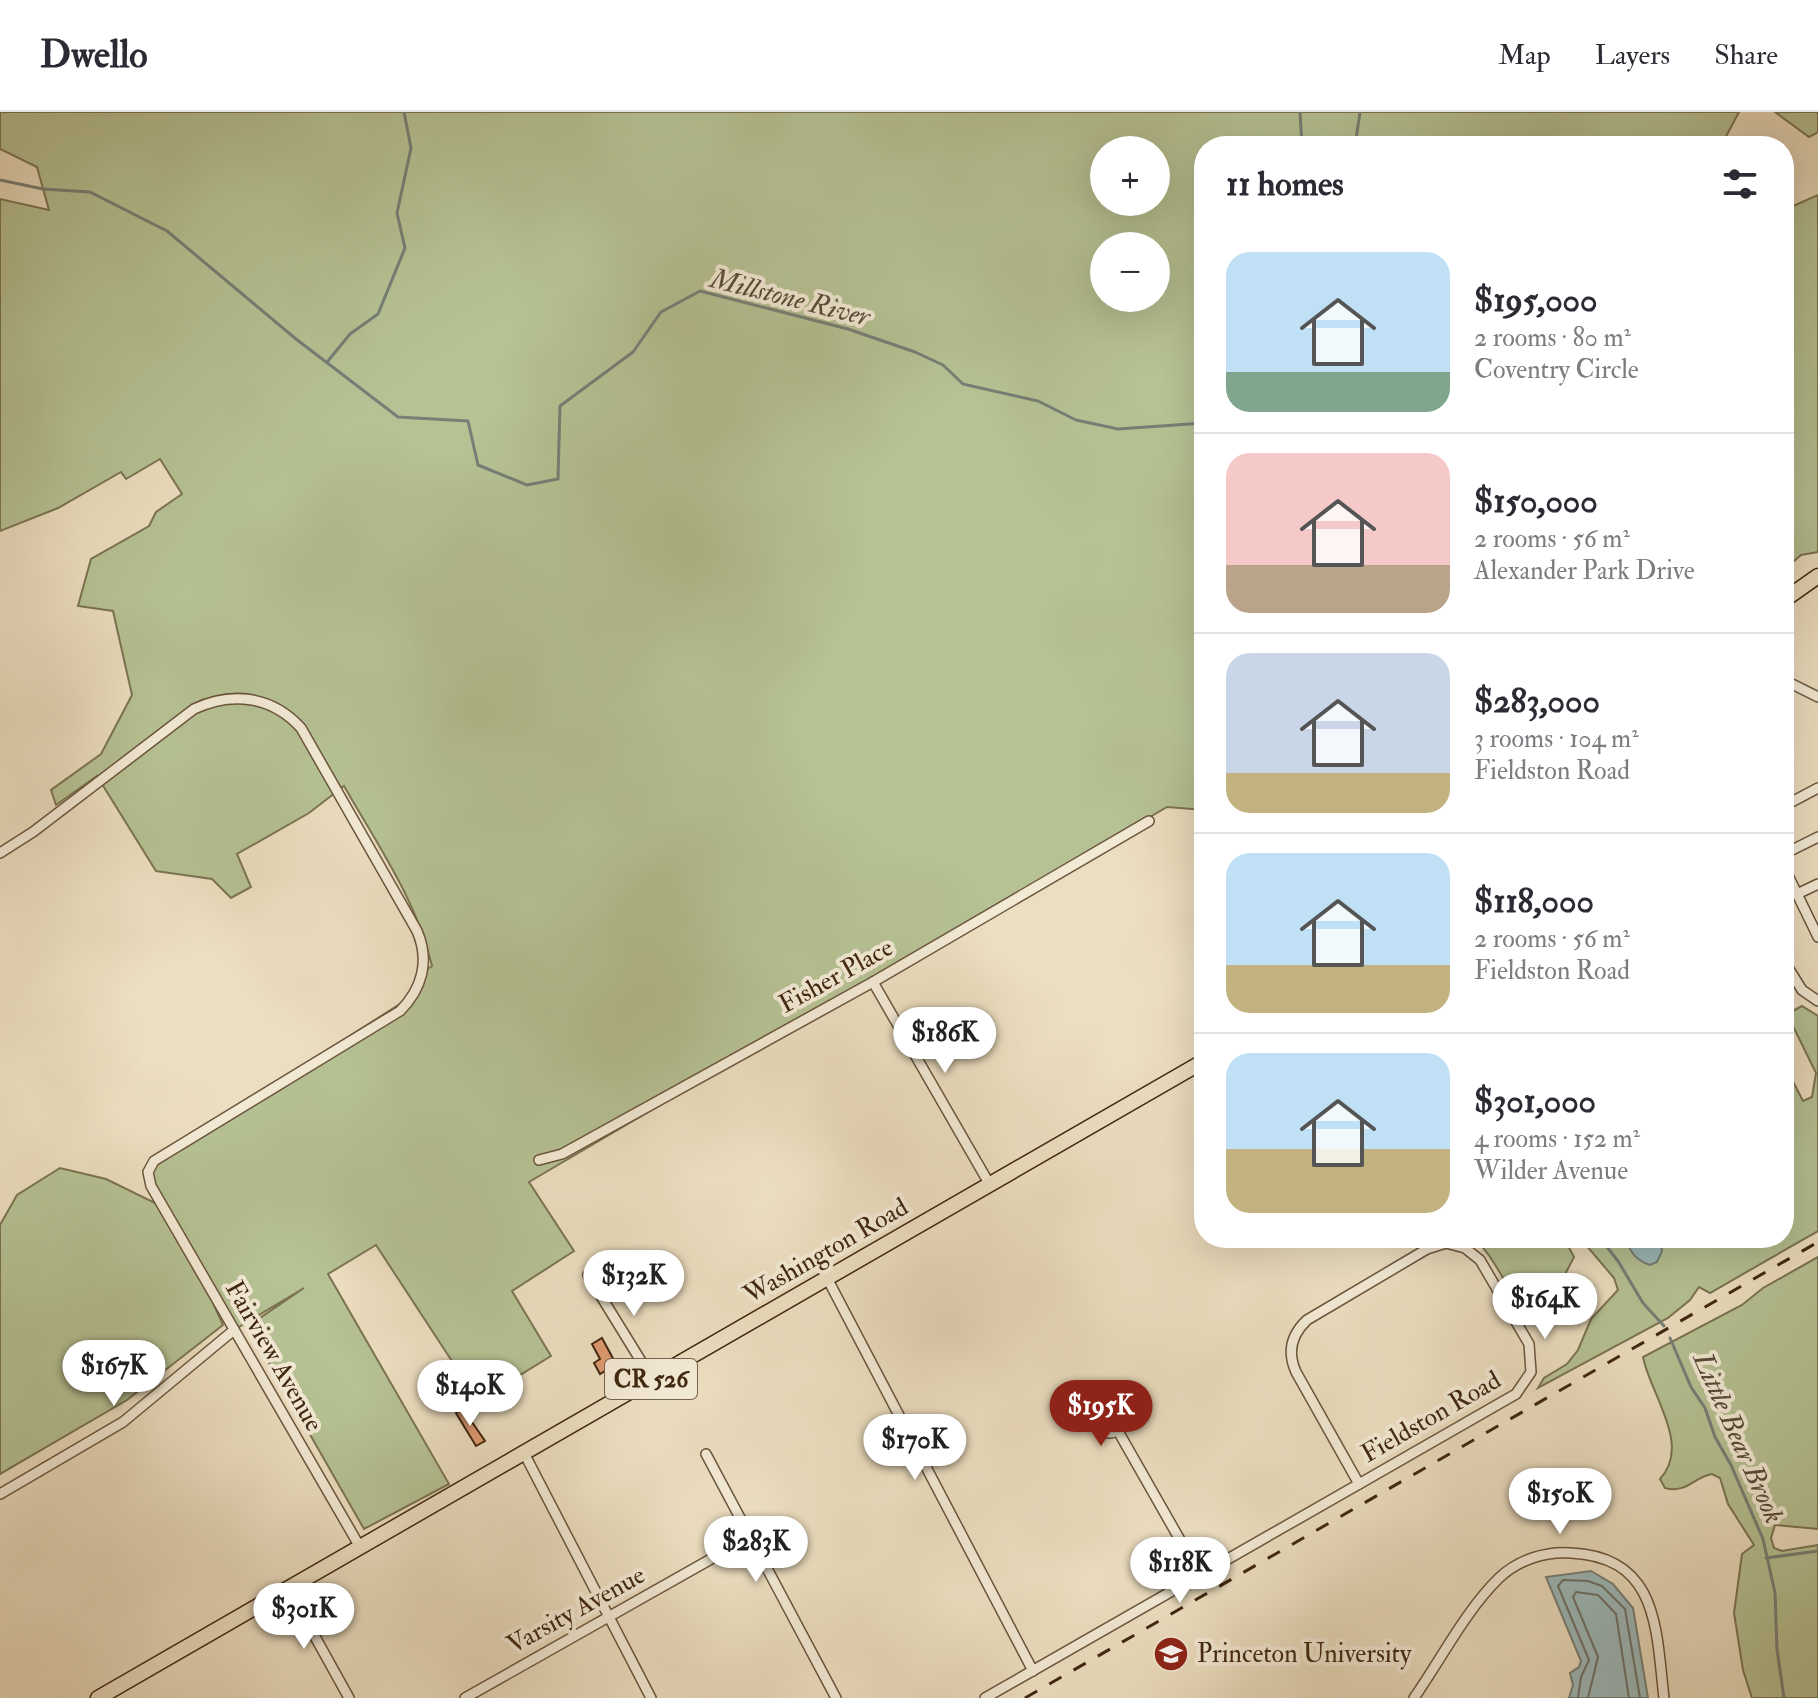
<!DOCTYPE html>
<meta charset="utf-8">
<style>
:root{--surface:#fff;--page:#f2f2f3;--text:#2b2b33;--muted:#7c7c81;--line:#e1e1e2;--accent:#8f2418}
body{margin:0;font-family:"IM FELL Double Pica",serif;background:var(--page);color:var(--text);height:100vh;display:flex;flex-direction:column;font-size:30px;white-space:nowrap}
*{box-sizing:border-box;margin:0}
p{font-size:26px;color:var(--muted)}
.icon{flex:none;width:44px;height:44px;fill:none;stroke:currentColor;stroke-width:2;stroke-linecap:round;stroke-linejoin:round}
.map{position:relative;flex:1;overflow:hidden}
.side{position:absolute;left:1194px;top:24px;width:600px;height:1112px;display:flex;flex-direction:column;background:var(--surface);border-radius:32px;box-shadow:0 8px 32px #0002}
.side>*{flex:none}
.buttons{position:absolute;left:1090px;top:24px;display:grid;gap:16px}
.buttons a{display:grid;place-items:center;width:80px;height:80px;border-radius:50%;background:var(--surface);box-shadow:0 8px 32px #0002;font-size:40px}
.price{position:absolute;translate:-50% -68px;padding:0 18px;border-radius:28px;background:#fff;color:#222;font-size:26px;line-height:52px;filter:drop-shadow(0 2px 4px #0008)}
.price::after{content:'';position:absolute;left:50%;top:48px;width:24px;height:18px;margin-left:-12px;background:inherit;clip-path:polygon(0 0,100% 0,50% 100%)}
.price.current{background:var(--accent);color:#fff}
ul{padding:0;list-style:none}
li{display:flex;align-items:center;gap:24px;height:200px;padding:0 32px}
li+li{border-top:2px solid var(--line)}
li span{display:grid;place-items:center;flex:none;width:224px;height:160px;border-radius:24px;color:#555}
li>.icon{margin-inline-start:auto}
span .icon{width:96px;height:96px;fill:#fffc;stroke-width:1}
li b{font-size:34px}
h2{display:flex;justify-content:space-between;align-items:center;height:96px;padding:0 32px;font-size:34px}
header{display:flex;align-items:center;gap:48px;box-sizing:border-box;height:112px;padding:0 40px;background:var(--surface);border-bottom:2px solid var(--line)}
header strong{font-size:38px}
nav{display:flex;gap:44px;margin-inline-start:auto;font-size:28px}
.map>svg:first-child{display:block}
.green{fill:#b6c294;stroke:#7b7452;stroke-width:2;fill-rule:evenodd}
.water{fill:#9cbabb;stroke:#777f77;stroke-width:2}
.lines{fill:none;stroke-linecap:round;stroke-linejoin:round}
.shore{stroke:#6e7066;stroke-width:2}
.stream{stroke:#777f77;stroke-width:3}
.building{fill:#df9a71;stroke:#402710;stroke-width:2}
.minor-casing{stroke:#6b553c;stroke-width:12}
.primary-casing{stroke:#402710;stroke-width:17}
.minor{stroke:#f3ead6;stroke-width:9}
.primary{stroke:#ecdec0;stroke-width:14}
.rail{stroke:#402710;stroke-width:3;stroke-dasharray:14 14;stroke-linecap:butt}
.labels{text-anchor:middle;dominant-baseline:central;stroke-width:8;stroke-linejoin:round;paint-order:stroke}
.shield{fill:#f3ead6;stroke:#76624b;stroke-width:2}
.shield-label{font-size:24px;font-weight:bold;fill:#402710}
.street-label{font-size:26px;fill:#402710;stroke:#f3ead6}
.poi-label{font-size:26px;fill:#402710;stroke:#f3ead6;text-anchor:start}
.water-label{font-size:28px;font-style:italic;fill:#574c3b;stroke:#f3ead6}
</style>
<header>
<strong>Dwello</strong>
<nav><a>Map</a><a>Layers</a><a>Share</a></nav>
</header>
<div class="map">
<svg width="1818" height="1586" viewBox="0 0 1818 1586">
<rect width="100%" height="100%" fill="#ecdec0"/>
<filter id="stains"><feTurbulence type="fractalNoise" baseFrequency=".0025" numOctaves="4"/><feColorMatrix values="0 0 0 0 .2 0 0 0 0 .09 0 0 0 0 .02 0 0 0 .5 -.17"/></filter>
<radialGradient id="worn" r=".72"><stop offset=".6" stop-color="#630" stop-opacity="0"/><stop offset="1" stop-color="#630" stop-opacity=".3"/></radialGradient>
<!-- green -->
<g class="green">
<path d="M0 0H1739L1721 34H1204V698L1167 695 529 1070 574 1139 512 1179 551 1244 478 1289 376 1133 328 1162 449 1372 364 1417 248 1214 304 1176 234 1218 200 1162 223 1213 127 1288 0 1362V1113L17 1083 60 1056 106 1067 163 1095 151 1074V1051L414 883 422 860 432 854C417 789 377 732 344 674L309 701 237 742 251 775 231 786 212 767 156 759 97 664 56 693 51 678 101 642 132 583 113 499 78 494 91 447 149 414 156 400 182 382 160 347 126 367 121 360 58 396 0 419V87L49 98 37 55 0 37ZM1104 38H1156V90H1104ZM1104 134H1156V186H1104Z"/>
<polygon points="1775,0 1818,0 1818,20 1809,25"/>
<polygon points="1818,83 1818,440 1801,443 1784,458 1784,98"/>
<polygon points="1802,894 1818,904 1818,1119 1710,1181 1699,1175 1690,1188 1668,1206 1538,1276 1544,1266 1567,1252 1578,1238 1591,1207 1618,1178 1614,1166 1580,1126 1784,1126 1784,952 1803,989 1812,985 1816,961 1787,902"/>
<path d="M1474 1126H1564L1574 1145 1560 1172 1561 1187 1554 1197 1527 1198C1505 1177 1496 1146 1474 1126Z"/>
<path d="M1818 1145V1417L1775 1413 1771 1426 1774 1436 1782 1439 1818 1433V1586H1752L1743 1558 1734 1501 1742 1442 1754 1433 1728 1392 1720 1366 1712 1362C1694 1365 1686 1382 1665 1376L1660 1367C1692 1333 1650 1282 1643 1245L1742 1193 1763 1176Z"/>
</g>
<!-- water -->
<g class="water">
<path d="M1626 1126H1661L1662 1139 1657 1150 1650 1153C1637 1149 1629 1139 1626 1126Z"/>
<polygon points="1591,1459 1613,1472 1633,1496 1648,1586 1569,1586 1573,1573 1570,1561 1579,1555 1581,1549 1546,1465"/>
</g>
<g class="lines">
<!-- shore -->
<g class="shore">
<polyline points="1578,1586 1581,1565 1589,1548 1558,1474 1563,1468 1588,1469 1602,1474 1625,1497 1640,1586"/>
<polyline points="1588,1586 1598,1545 1573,1485 1576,1480 1598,1483 1616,1502 1629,1586"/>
</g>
<!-- stream -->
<g class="stream">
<polyline points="1300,0 1302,34"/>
<polyline points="1355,34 1360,0"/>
<polyline points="0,68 43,77 90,80 167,119 296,227 398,305 468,309 478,353 527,373 558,367 560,294 633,240 661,200 700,179 848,217 915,240 943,253 963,272 1038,289 1076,308 1118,317 1204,311"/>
<polyline points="328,249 350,222 378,202 405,136 397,101 411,36 404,0"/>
<polyline points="1600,1126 1618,1149 1643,1191 1664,1214"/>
<polyline points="1670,1226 1691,1275 1705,1296 1715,1325 1731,1353 1763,1427 1775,1481 1777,1537 1784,1586"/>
<polyline points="1766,1446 1818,1439"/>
</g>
</g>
<!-- building -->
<g class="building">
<polygon points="602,1226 616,1252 600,1262 594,1251 600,1247 592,1232"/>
<polygon points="463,1297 485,1329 476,1334 456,1301"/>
</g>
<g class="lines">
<!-- minor casing -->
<g class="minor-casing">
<g id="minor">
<polyline points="1784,568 1818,585"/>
<polyline points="1784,694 1818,676"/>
<path d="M0 741 33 720 194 597C232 579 272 584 301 616L417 819C430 849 422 877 400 899L154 1049 148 1060 151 1074 360 1435"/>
<polyline points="1784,742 1818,725"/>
<polyline points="1784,755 1818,825"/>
<polyline points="1797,782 1818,772"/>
<polyline points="1784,849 1802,878 1818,889"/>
<polyline points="873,870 990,1073"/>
<polyline points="539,1048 562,1042 873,870 1149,709"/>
<path d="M1446 1131 1465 1136 1480 1148 1529 1232 1531 1260 1516 1282 1359 1372 1296 1260C1287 1240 1291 1223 1307 1208L1427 1137Z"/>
<polyline points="588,1163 652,1267"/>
<polyline points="827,1166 1033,1559"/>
<circle cx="1109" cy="1305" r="16"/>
<polyline points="1118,1319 1200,1463"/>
<polyline points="524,1341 651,1586"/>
<polyline points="706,1342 836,1586"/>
<polyline points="0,1382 123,1310 234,1218"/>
<polyline points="288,1476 349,1586"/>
<polyline points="465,1586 750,1425"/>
<polyline points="985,1586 1359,1372"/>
<path d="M1414 1586C1440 1549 1466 1498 1499 1466 1518 1448 1545 1439 1571 1441 1659 1445 1656 1518 1664 1586"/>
</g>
</g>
<!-- primary casing -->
<g class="primary-casing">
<g id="primary">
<polyline points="1784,488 1818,464"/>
<polyline points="98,1586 1204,949"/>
</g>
</g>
<!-- minor -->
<use href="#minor" class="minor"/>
<!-- primary -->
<use href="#primary" class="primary"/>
<!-- rail -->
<polyline class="rail" points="1025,1586 1818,1130"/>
</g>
<!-- icons -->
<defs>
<g id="university-disc" transform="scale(1.8)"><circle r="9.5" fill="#8f2418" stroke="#f3ead6"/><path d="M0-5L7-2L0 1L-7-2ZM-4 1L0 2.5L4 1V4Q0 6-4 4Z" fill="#fff"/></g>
</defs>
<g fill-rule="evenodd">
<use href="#university-disc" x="1171" y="1542"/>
</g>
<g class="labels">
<!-- shield labels -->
<rect class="shield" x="605" y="1247" width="92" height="40" rx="6"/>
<g class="shield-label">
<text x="651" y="1267">CR 526</text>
</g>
<!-- street labels -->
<g class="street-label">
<text transform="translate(836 864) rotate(-29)">Fisher Place</text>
<text transform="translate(826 1139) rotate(-30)">Washington Road</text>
<text transform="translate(274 1244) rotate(60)">Fairview Avenue</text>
<text transform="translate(1431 1305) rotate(-30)">Fieldston Road</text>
<text transform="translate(576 1498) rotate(-29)">Varsity Avenue</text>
</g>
<!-- poi labels -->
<g class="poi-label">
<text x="1197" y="1542">Princeton University</text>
</g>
<!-- water labels -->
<g class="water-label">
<text transform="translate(790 186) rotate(14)">Millstone River</text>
<text transform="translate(1738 1326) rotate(66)">Little Bear Brook</text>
</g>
</g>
<rect width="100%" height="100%" filter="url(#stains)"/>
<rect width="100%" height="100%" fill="url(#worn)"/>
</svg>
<div class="buttons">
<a>+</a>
<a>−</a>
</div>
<b class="price" style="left:945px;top:963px">$186K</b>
<b class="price" style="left:634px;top:1206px">$132K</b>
<b class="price" style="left:1545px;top:1229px">$164K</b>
<b class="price" style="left:114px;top:1296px">$167K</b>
<b class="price" style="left:470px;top:1316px">$140K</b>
<b class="price current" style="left:1101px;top:1336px">$195K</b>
<b class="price" style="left:915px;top:1370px">$170K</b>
<b class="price" style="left:1560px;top:1424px">$150K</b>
<b class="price" style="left:756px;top:1472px">$283K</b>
<b class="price" style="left:1180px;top:1493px">$118K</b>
<b class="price" style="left:304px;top:1539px">$301K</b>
<section class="side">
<h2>11 homes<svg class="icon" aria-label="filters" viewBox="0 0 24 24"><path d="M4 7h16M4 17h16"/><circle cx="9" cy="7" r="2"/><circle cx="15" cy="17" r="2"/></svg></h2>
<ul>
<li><span style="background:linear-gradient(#bfe0f5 75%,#7fa58c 0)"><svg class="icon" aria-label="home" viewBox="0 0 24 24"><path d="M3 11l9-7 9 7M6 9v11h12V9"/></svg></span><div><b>$195,000</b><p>2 rooms · 80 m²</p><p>Coventry Circle</p></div></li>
<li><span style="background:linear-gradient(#f6c9c9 70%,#b9a48a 0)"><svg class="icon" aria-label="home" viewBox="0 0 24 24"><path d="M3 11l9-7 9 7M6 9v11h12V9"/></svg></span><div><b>$150,000</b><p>2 rooms · 56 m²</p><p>Alexander Park Drive</p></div></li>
<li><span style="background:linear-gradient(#c9d6e8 75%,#c2b280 0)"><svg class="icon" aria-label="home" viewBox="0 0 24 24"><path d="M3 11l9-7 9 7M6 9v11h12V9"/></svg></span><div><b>$283,000</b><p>3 rooms · 104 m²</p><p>Fieldston Road</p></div></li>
<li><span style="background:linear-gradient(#bfe0f5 70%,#c2b280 0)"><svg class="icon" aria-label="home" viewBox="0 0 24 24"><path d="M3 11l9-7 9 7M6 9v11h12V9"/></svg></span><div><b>$118,000</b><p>2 rooms · 56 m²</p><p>Fieldston Road</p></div></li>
<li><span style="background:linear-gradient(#bfe0f5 60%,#c2b280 0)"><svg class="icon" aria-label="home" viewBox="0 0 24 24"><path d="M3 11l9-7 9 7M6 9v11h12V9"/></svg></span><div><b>$301,000</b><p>4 rooms · 152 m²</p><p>Wilder Avenue</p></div></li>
</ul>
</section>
</div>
